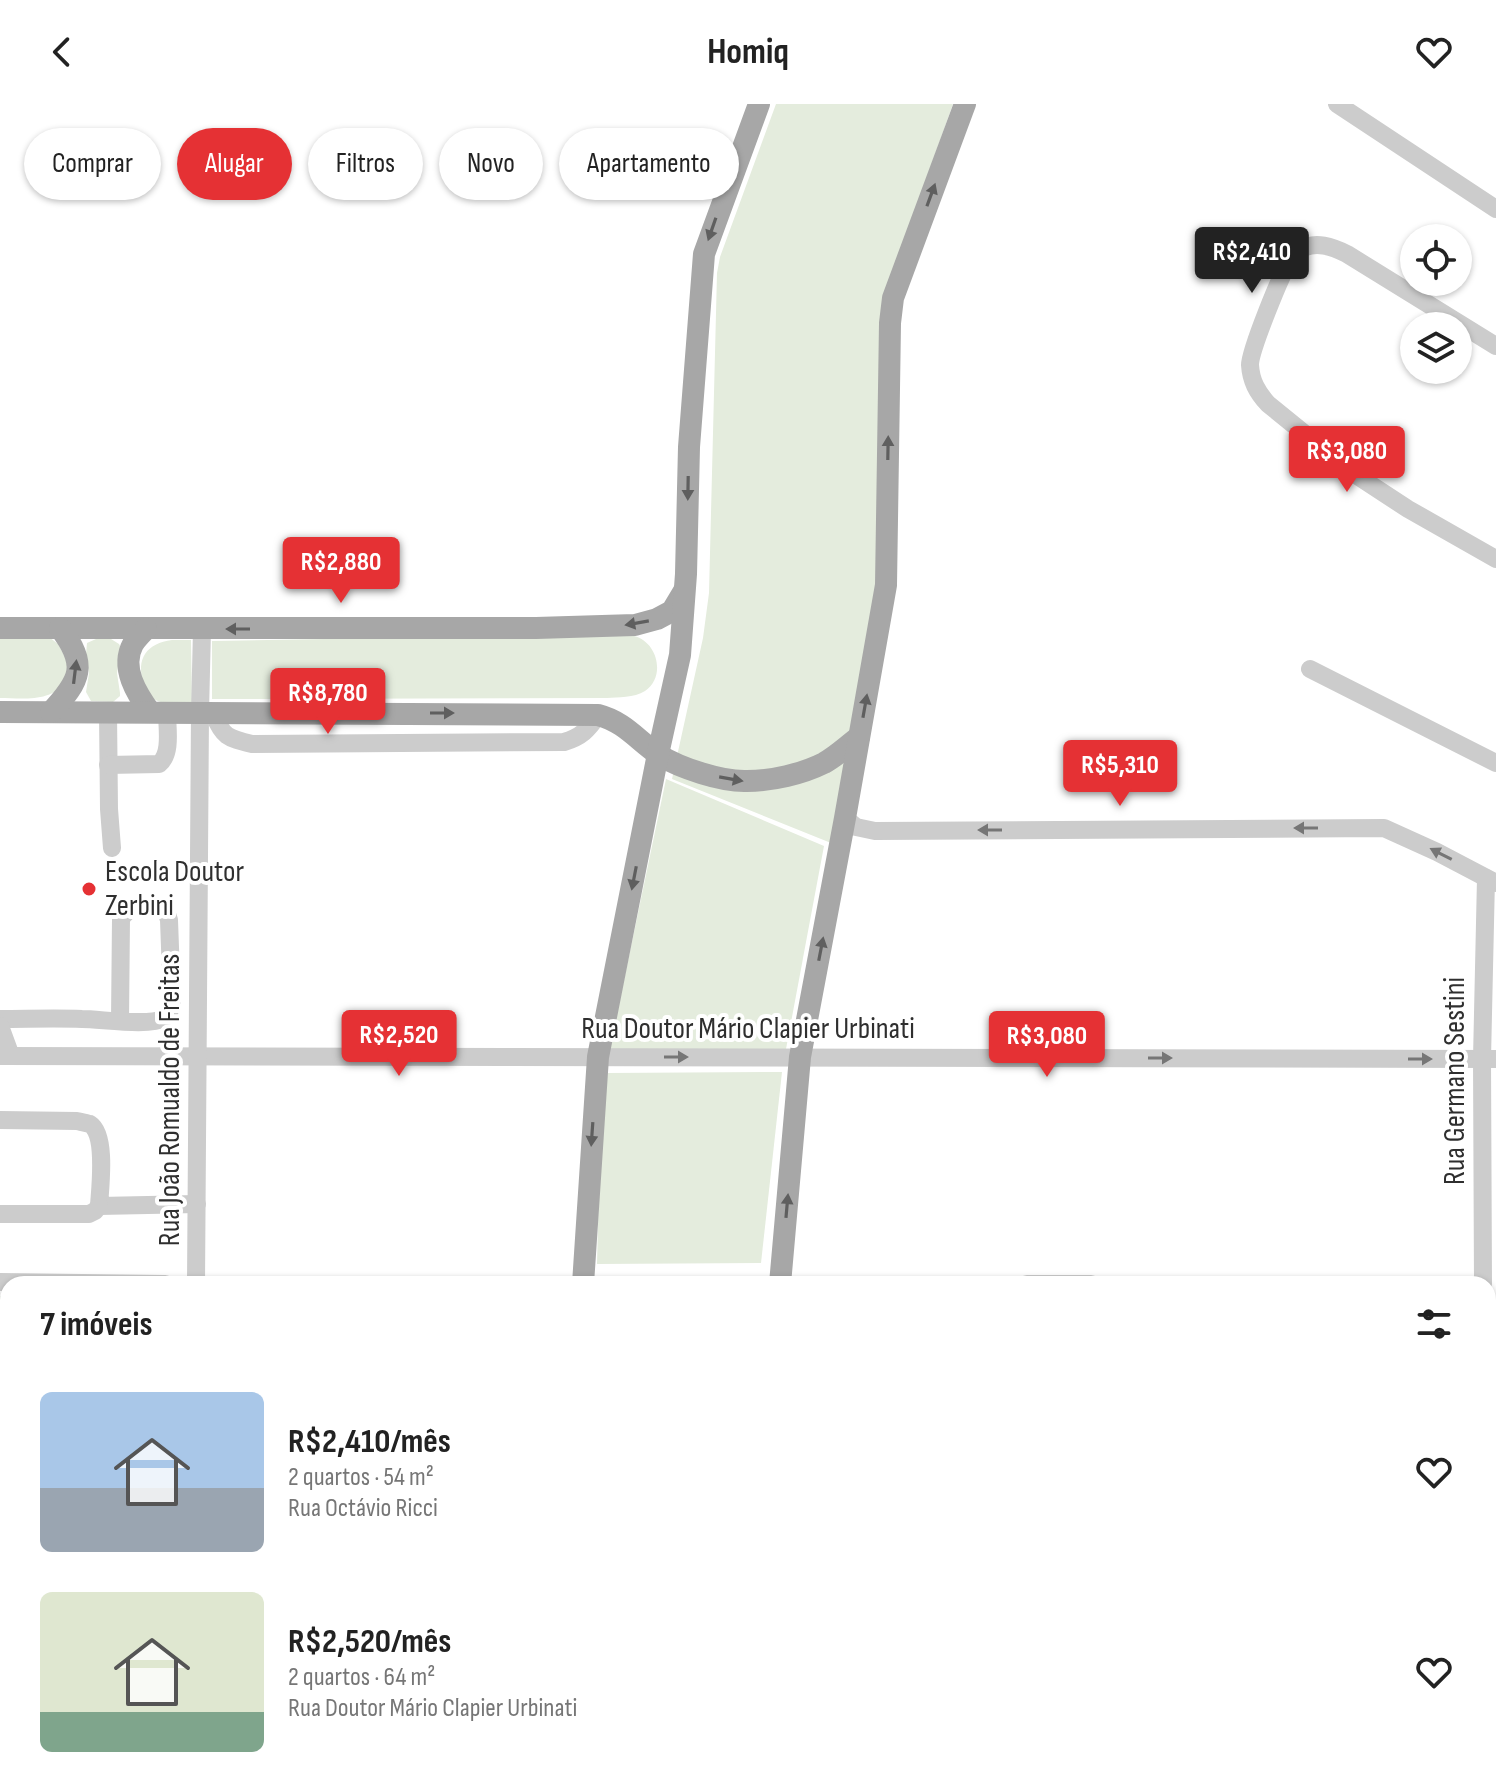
<!DOCTYPE html>
<html lang="pt">
<meta charset="utf-8">
<style>
:root{--surface:#fff;--page:#f2f2f2;--text:#222;--muted:#767676;--accent:#e53134}
body{margin:0;font-family:"Sofia Sans Condensed",sans-serif;background:var(--page);color:var(--text);height:100vh;display:flex;flex-direction:column;font-size:30px;white-space:nowrap}
*{box-sizing:border-box;margin:0}
p{font-size:26px;color:var(--muted)}
.icon{flex:none;width:44px;height:44px;fill:none;stroke:currentColor;stroke-width:2;stroke-linecap:round;stroke-linejoin:round}
.map{position:relative;flex:1;overflow:hidden}
.panel{position:absolute;left:0px;top:1172px;width:1496px;height:512px;display:flex;flex-direction:column;background:var(--surface);border-radius:24px 24px 0 0;box-shadow:0 2px 6px #0004}
.panel>*{flex:none}
.hud{position:absolute;left:24px;top:24px;width:800px;height:72px;display:flex;gap:16px}
.fabs{position:absolute;left:1400px;top:120px;display:grid;gap:16px}
.fabs a{display:grid;place-items:center;width:72px;height:72px;border-radius:50%;background:var(--surface);box-shadow:0 2px 6px #0004;font-size:40px}
.price{position:absolute;translate:-50% -68px;padding:0 18px;border-radius:8px;background:var(--accent);color:#fff;font-size:26px;line-height:52px;filter:drop-shadow(0 2px 4px #0008)}
.price::after{content:'';position:absolute;left:50%;top:48px;width:24px;height:18px;margin-left:-12px;background:inherit;clip-path:polygon(0 0,100% 0,50% 100%)}
.price.active{background:#222;color:#fff}
ul{padding:0;list-style:none}
li{display:flex;align-items:center;gap:24px;height:200px;padding:0 40px}
li span{display:grid;place-items:center;flex:none;width:224px;height:160px;border-radius:12px;color:#555}
li>.icon{margin-inline-start:auto}
span .icon{width:96px;height:96px;fill:#fffc;stroke-width:1}
li b{font-size:34px}
h2{display:flex;justify-content:space-between;align-items:center;height:96px;padding:0 40px;font-size:34px}
.tag{padding:0 28px;border-radius:36px;background:var(--surface);box-shadow:0 2px 6px #0004;font-size:28px;line-height:72px}
.tag.active{background:var(--accent);color:#fff}
header{display:flex;justify-content:space-between;align-items:center;height:104px;padding:0 40px;background:var(--surface);font-size:36px;font-weight:700}
.map>svg:first-child{display:block}
.green{fill:#e4ecdd}
.lines{fill:none;stroke-linecap:round;stroke-linejoin:round}
.minor{stroke:#ccc;stroke-width:18}
.major{stroke:#a7a7a7;stroke-width:22}
.oneway{fill:#5f5f5f}
.oneway2{fill:#767676}
.poi-dot{fill:#e53134;stroke:#fff;stroke-width:3}
.labels{text-anchor:middle;dominant-baseline:central;stroke-width:8;stroke-linejoin:round;paint-order:stroke}
.poi-label{font-size:30px;fill:#2f2f2f;stroke:#fff;text-anchor:start}
.street-label{font-size:30px;fill:#2f2f2f;stroke:#fff}
</style>
<header><svg class="icon" aria-label="back" viewBox="0 0 24 24"><path d="M15 5l-7 7 7 7"/></svg>Homiq<svg class="icon" aria-label="heart" viewBox="0 0 24 24"><path d="M12 20l-8-8c-3-5 5-10 8-4 3-6 11-1 8 4z"/></svg></header>
<div class="map">
<svg width="1496" height="1684" viewBox="0 0 1496 1684">
<rect width="100%" height="100%" fill="#fff"/>
<!-- green -->
<g class="green">
<polygon points="776,0 953,0 888,182 879,488 831,739 672,675 703,534 709,489 717,169 720,153"/>
<path d="M0 530 49 533 58 540 68 558C67 564 67 572 64 578 52 599 20 594 0 594Z"/>
<path d="M608 530C616 530 626 530 634 532 658 538 666 573 645 587 634 594 618 593 607 594L212 595V537Z"/>
<polygon points="96,535 111,535 119,540 121,544 117,569 120,589 120,592 113,598 91,597 86,588 89,569 86,550 87,539"/>
<path d="M172 536H191L192 599C180 599 164 602 154 595 149 592 146 586 144 580 135 555 147 539 172 536Z"/>
<polygon points="666,675 824,742 786,945 609,948"/>
<polygon points="782,968 761,1159 597,1160 601,998 608,969"/>
<polygon points="0,1192 8,1192 8,1676 172,1676 171,1684 0,1684"/>
<rect x="592" y="1676" width="170" height="8"/>
</g>
<g class="lines">
<!-- minor -->
<g class="minor">
<polyline points="1337,0 1496,105"/>
<path d="M1496 242 1347 150C1333 143 1315 136 1300 146 1296 149 1293 152 1291 155 1282 167 1250 247 1250 261 1251 277 1257 288 1268 300L1353 369 1408 405 1496 455"/>
<polyline points="1310,565 1496,659"/>
<polyline points="108,608 109,705 112,744"/>
<path d="M213 609C223 633 227 634 252 640L564 638C581 633 588 626 598 611"/>
<path d="M108 661 159 660C172 650 167 624 167 608"/>
<polyline points="845,714 856,723 875,727 1384,724 1437,748 1496,779"/>
<path d="M0 915C27 915 55 914 82 915 101 915 150 923 164 914 170 911 170 905 172 898L169 816 166 807 149 802 132 803 121 814 120 917"/>
<polyline points="0,922 11,952"/>
<polyline points="0,952 1496,955"/>
<path d="M0 1016 77 1017C78 1017 89 1020 90 1020 107 1031 100 1084 99 1102L197 1100"/>
<polyline points="0,1110 89,1110 95,1107 99,1102"/>
<polyline points="0,1178 165,1180"/>
<polyline points="196,1180 200,609 202,525"/>
<polyline points="1027,1180 1091,1180"/>
<polyline points="1483,1180 1482,955 1486,774"/>
<polyline points="1488,1406 1496,1406"/>
<polyline points="1488,1664 1496,1664"/>
<polyline points="199,1676 199,1684"/>
<polyline points="418,1684 418,1676"/>
<polyline points="1029,1684 1029,1676"/>
</g>
<!-- major -->
<g class="major">
<polyline points="0,524 536,524 635,521 657,515 672,507 684,487"/>
<path d="M146 525C142 529 136 535 133 540 120 564 137 590 150 608"/>
<path d="M0 608 598 611C625 618 637 636 659 651 680 664 722 678 747 677 772 677 802 670 824 659 837 652 848 641 859 633"/>
<path d="M51 608C81 576 88 561 60 524"/>
<polyline points="583,1180 598,953 658,650 680,551 686,470 689,343 704,150 759,0"/>
<polyline points="780,1180 800,953 845,714 886,481 890,219 893,194 965,0"/>
<polyline points="577,1684 577,1676"/>
<polyline points="774,1684 774,1676"/>
</g>
</g>
<!-- one-way arrows -->
<defs><path id="oneway-solid" d="M-6-.8H1V-3.2L6.5 0L1 3.2V.8H-6Z" transform="scale(2)"/></defs>
<g class="oneway">
<use href="#oneway-solid" transform="translate(931 91) rotate(-70)"/>
<use href="#oneway-solid" transform="translate(712 125) rotate(109)"/>
<use href="#oneway-solid" transform="translate(888 344) rotate(-89)"/>
<use href="#oneway-solid" transform="translate(688 384) rotate(91)"/>
<use href="#oneway-solid" transform="translate(637 519) rotate(170)"/>
<use href="#oneway-solid" transform="translate(238 525) rotate(180)"/>
<use href="#oneway-solid" transform="translate(75 568) rotate(-83)"/>
<use href="#oneway-solid" transform="translate(865 602) rotate(-80)"/>
<use href="#oneway-solid" transform="translate(442 609)"/>
<use href="#oneway-solid" transform="translate(731 675) rotate(10)"/>
<use href="#oneway-solid" transform="translate(634 774) rotate(101)"/>
<use href="#oneway-solid" transform="translate(821 845) rotate(-79)"/>
<use href="#oneway-solid" transform="translate(592 1030) rotate(94)"/>
<use href="#oneway-solid" transform="translate(787 1102) rotate(-85)"/>
</g>
<g class="oneway2">
<use href="#oneway-solid" transform="translate(1306 724) rotate(180)"/>
<use href="#oneway-solid" transform="translate(990 726) rotate(180)"/>
<use href="#oneway-solid" transform="translate(1441 750) rotate(-153)"/>
<use href="#oneway-solid" transform="translate(676 953)"/>
<use href="#oneway-solid" transform="translate(1160 954)"/>
<use href="#oneway-solid" transform="translate(1420 955)"/>
</g>
<!-- markers -->
<circle class="poi-dot" cx="89" cy="785" r="8"/>
<g class="labels">
<!-- poi labels -->
<g class="poi-label">
<text x="105" y="768">Escola Doutor<tspan x="105" dy="34">Zerbini</tspan></text>
</g>
<!-- street labels -->
<g class="street-label">
<text x="748" y="925">Rua Doutor Mário Clapier Urbinati</text>
<text transform="translate(1455 977) rotate(-90)">Rua Germano Sestini</text>
<text transform="translate(170 996) rotate(-90)">Rua João Romualdo de Freitas</text>
</g>
</g>
</svg>
<div class="fabs">
<a><svg class="icon" aria-label="locate" viewBox="0 0 24 24"><circle cx="12" cy="12" r="6"/><path d="M12 2v4M12 18v4M2 12h4M18 12h4"/></svg></a>
<a><svg class="icon" aria-label="layers" viewBox="0 0 24 24"><path d="M12 4l9 5-9 5-9-5zM3 14l9 5 9-5"/></svg></a>
</div>
<b class="price active" style="left:1252px;top:191px">R$2,410</b>
<b class="price" style="left:1347px;top:390px">R$3,080</b>
<b class="price" style="left:341px;top:501px">R$2,880</b>
<b class="price" style="left:328px;top:632px">R$8,780</b>
<b class="price" style="left:1120px;top:704px">R$5,310</b>
<b class="price" style="left:399px;top:974px">R$2,520</b>
<b class="price" style="left:1047px;top:975px">R$3,080</b>
<div class="hud">
<a class="tag">Comprar</a>
<a class="tag active">Alugar</a>
<a class="tag">Filtros</a>
<a class="tag">Novo</a>
<a class="tag">Apartamento</a>
</div>
<section class="panel">
<h2>7 imóveis<svg class="icon" aria-label="filters" viewBox="0 0 24 24"><path d="M4 7h16M4 17h16"/><circle cx="9" cy="7" r="2"/><circle cx="15" cy="17" r="2"/></svg></h2>
<ul>
<li><span style="background:linear-gradient(#a9c7e8 60%,#9aa5b1 0)"><svg class="icon" aria-label="home" viewBox="0 0 24 24"><path d="M3 11l9-7 9 7M6 9v11h12V9"/></svg></span><div><b>R$2,410/mês</b><p>2 quartos · 54 m²</p><p>Rua Octávio Ricci</p></div><svg class="icon" aria-label="heart" viewBox="0 0 24 24"><path d="M12 20l-8-8c-3-5 5-10 8-4 3-6 11-1 8 4z"/></svg></li>
<li><span style="background:linear-gradient(#dfe7d0 75%,#7fa58c 0)"><svg class="icon" aria-label="home" viewBox="0 0 24 24"><path d="M3 11l9-7 9 7M6 9v11h12V9"/></svg></span><div><b>R$2,520/mês</b><p>2 quartos · 64 m²</p><p>Rua Doutor Mário Clapier Urbinati</p></div><svg class="icon" aria-label="heart" viewBox="0 0 24 24"><path d="M12 20l-8-8c-3-5 5-10 8-4 3-6 11-1 8 4z"/></svg></li>
</ul>
</section>
</div>
